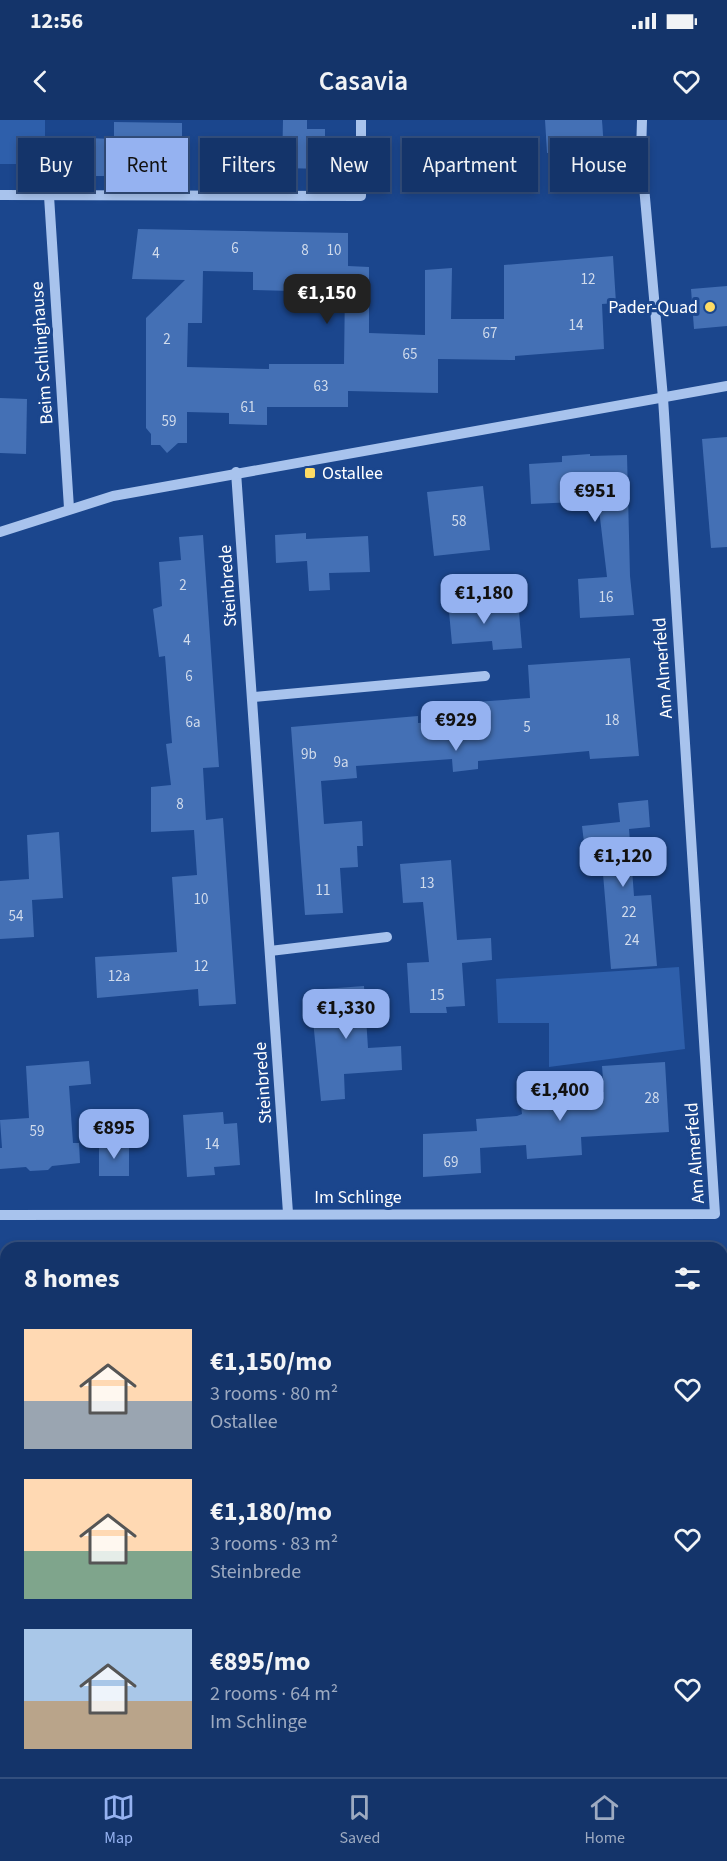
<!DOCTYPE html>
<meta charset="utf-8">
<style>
:root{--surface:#14346a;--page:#213f72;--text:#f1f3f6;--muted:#9daac1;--line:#334f7e;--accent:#95b2f1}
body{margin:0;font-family:"Source Sans 3",sans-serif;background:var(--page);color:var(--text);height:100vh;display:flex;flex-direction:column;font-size:22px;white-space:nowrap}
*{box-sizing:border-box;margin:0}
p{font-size:20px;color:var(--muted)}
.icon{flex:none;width:33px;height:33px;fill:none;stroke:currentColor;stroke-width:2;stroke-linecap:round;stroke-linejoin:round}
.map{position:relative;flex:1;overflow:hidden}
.sheet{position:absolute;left:0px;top:1122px;width:728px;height:536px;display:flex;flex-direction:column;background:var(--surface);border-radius:18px 18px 0 0;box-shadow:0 3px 9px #0003,0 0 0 2px var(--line)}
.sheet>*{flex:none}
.banner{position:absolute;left:18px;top:18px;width:692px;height:54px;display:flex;gap:12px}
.price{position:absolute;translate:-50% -51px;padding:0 14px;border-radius:12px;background:var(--accent);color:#111;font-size:20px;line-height:39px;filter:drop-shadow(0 2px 3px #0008)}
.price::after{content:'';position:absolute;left:50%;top:36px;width:18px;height:14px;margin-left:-9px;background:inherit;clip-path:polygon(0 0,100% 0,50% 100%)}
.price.selected{background:#222;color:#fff}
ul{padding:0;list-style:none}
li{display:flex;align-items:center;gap:18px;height:150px;padding:0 24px}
li span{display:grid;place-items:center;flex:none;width:168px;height:120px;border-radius:0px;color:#555}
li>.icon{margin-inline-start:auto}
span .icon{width:72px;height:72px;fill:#fffc;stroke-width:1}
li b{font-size:26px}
h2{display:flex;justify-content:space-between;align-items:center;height:72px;padding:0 24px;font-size:26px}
.tag{padding:0 21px;border-radius:0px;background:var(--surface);box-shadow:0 3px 9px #0003,0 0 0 2px var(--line);font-size:21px;line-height:54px}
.tag.selected{background:var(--accent);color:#111}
.status{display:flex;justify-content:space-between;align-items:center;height:42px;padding:0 30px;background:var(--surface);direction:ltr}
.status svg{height:16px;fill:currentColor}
header{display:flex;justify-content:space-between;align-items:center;height:78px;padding:0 24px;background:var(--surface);font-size:27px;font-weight:600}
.dock{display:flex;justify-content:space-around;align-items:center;height:84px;border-top:2px solid var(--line);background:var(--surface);font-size:16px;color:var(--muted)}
.dock a{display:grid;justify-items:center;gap:3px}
.dock .selected{color:var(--accent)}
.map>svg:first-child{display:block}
.green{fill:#2e5fab}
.building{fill:#4470b5;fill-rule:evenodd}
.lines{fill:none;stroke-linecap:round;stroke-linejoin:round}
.minor{stroke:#a8c3ed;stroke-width:10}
.poi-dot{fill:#fedb65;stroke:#1b468d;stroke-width:2}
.labels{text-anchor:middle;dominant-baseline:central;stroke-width:6;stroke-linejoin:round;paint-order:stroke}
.number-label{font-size:15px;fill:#d0dbec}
.poi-label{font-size:18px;fill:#fff;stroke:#1b468d;text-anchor:end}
.street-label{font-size:18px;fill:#fff;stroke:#1b468d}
</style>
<div class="status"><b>12:56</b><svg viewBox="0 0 49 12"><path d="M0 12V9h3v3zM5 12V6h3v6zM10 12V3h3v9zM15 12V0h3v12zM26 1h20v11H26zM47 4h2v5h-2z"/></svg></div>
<header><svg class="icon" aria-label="back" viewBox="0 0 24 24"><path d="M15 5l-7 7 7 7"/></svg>Casavia<svg class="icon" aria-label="heart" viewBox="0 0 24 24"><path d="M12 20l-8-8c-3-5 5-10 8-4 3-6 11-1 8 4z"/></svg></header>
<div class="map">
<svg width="727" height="1657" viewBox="0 0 727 1657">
<rect width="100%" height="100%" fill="#1b468d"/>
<!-- green -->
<g class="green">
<polygon points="0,0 45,0 45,61 20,60 20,44 0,44"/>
<polygon points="679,847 685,929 549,947 549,903 498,903 496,859"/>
</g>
<!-- building -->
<g class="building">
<polygon points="283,0 307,0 307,9 325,9 325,49 282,48"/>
<polygon points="545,0 602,0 604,29 547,33"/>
<polygon points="114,2 182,3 182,48 115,48 115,56 88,56 88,18 114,19"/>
<path d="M138 109 348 113V146L369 147V213L425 215V150L452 148 451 199H504V145L613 136 616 183 602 184 604 229 515 236V240L438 239V273L348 271V287H267V305L229 304V293L187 292V323H178L167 333 160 325H151V314L146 308V198L185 160 132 159ZM203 151 253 152V170L291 171V167H345L344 244H269V249L187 247 188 203H202Z"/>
<polygon points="727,166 727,206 694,209 691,169"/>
<polygon points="0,278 27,279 26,334 0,333"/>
<polygon points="727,317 727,427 711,428 702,319"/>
<polygon points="590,334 590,336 627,335 630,456 634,495 580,498 578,459 607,457 598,381 531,384 529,344 562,342 562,336"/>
<polygon points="483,366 490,430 434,436 427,372"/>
<polygon points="306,413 306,419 368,416 370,452 329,453 330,470 309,471 307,441 276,443 275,415"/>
<polygon points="203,415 219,647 203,648 206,700 223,698 236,884 199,886 198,869 97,878 95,837 177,832 172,757 197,755 194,710 151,712 151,667 171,665 166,624 172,623 165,536 159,537 153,489 162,486 159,442 181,440 179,417"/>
<polygon points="489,478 490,493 519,492 522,528 493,530 492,521 452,524 448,481"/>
<polygon points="630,538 639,636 590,639 589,631 478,641 478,649 453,652 452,639 356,646 357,658 321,661 324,704 362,701 363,726 357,726 358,747 340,748 343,793 305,795 291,607 418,596 418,603 463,600 462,583 530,578 528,545"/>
<polygon points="648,680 650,707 629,709 634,776 651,775 657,846 611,849 603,754 588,755 582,706 620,702 618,683"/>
<polygon points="59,712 63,778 32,780 34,817 0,819 0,761 29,759 27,715"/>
<polygon points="451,740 457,820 491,818 492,840 462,843 465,886 446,887 447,893 410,893 407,843 429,842 423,782 403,783 400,744"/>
<polygon points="364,866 368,928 401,926 402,950 344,954 345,979 321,981 310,870"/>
<polygon points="89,941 91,964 69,966 73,1023 79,1023 80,1043 52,1046 48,1050 30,1051 26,1047 0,1049 0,1028 2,1028 0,1000 29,998 26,946"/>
<polygon points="665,942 669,1012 581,1017 582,1035 527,1039 526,1025 480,1028 481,1053 423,1057 423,1014 477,1011 476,999 517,996 522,994 520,977 604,972 602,946"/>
<polygon points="223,992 224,1004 237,1003 240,1045 214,1047 215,1055 187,1057 183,995"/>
<rect x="99" y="1025" width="30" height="31"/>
</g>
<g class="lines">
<!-- minor -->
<g class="minor">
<polyline points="0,75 361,76 361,0"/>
<polyline points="49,76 69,388"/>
<polyline points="236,352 288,1093"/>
<polyline points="0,412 113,376 727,266"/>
<polyline points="253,577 485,556"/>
<polyline points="270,831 387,817"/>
<polyline points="0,1095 715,1094 663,278 641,33 642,0"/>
</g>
</g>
<!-- markers -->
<g class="poi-dot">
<circle cx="710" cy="187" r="6"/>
<rect x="304" y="347" width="12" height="12" rx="3"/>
</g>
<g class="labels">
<!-- number labels -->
<g class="number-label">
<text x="235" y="128">6</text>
<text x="305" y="130">8</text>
<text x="334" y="130">10</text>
<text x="156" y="133">4</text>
<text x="588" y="159">12</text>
<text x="576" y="205">14</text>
<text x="490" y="213">67</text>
<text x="167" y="219">2</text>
<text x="410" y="234">65</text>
<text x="321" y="266">63</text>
<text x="248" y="287">61</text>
<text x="169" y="301">59</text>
<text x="459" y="401">58</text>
<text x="183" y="465">2</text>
<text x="606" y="477">16</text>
<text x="187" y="520">4</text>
<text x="189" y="556">6</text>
<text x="612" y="600">18</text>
<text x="193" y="602">6a</text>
<text x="527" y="607">5</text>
<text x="309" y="634">9b</text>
<text x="341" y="642">9a</text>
<text x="180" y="684">8</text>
<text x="427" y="763">13</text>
<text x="323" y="770">11</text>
<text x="201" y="779">10</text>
<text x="629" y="792">22</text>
<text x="16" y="796">54</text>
<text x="632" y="820">24</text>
<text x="201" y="846">12</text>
<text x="119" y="856">12a</text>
<text x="437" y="875">15</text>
<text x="652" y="978">28</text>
<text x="37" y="1011">59</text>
<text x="212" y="1024">14</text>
<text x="451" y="1042">69</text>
</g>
<!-- poi labels -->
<g class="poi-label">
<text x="698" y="187">Pader-Quad</text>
<text x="322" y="353" text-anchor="start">Ostallee</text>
</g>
<!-- street labels -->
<g class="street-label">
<text transform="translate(42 233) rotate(-94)">Beim Schlinghause</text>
<text transform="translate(228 466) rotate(-94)">Steinbrede</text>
<text transform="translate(663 548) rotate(-94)">Am Almerfeld</text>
<text transform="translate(263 963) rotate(-94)">Steinbrede</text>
<text transform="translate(695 1033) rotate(-94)">Am Almerfeld</text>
<text x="358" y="1077">Im Schlinge</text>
</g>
</g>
</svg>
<b class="price selected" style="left:327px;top:205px">€1,150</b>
<b class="price" style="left:595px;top:403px">€951</b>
<b class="price" style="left:484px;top:505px">€1,180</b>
<b class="price" style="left:456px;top:632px">€929</b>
<b class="price" style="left:623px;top:768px">€1,120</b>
<b class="price" style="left:346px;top:920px">€1,330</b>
<b class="price" style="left:560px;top:1002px">€1,400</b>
<b class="price" style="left:114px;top:1040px">€895</b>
<div class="banner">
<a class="tag">Buy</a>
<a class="tag selected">Rent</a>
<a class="tag">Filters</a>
<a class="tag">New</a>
<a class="tag">Apartment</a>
<a class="tag">House</a>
</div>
<section class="sheet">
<h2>8 homes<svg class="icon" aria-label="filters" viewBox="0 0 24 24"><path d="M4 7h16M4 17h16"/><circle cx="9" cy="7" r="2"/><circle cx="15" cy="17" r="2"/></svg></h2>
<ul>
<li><span style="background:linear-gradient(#ffd9b3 60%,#9aa5b1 0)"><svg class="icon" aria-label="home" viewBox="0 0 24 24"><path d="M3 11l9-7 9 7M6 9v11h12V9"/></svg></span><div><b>€1,150/mo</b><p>3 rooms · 80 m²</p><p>Ostallee</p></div><svg class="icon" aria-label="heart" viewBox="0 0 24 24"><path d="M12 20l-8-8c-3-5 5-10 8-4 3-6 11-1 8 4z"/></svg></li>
<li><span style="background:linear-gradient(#ffd9b3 60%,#7fa58c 0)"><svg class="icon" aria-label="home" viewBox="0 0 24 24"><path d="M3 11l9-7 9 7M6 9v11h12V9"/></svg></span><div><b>€1,180/mo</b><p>3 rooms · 83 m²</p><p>Steinbrede</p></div><svg class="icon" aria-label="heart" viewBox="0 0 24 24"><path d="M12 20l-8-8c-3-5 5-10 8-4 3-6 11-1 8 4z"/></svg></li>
<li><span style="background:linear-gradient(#a9c7e8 60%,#b9a48a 0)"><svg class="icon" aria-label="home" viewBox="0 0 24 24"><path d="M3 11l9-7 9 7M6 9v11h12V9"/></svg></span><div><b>€895/mo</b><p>2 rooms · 64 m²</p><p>Im Schlinge</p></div><svg class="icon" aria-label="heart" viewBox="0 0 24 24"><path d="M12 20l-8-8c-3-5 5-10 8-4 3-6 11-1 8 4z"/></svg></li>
</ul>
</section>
</div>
<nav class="dock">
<a class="selected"><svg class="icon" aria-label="map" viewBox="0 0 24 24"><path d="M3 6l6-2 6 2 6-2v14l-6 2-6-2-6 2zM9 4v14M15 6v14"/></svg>Map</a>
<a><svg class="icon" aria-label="saved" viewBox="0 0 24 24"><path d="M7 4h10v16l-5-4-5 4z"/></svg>Saved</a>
<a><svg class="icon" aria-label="home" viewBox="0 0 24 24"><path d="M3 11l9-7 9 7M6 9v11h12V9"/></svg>Home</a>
</nav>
